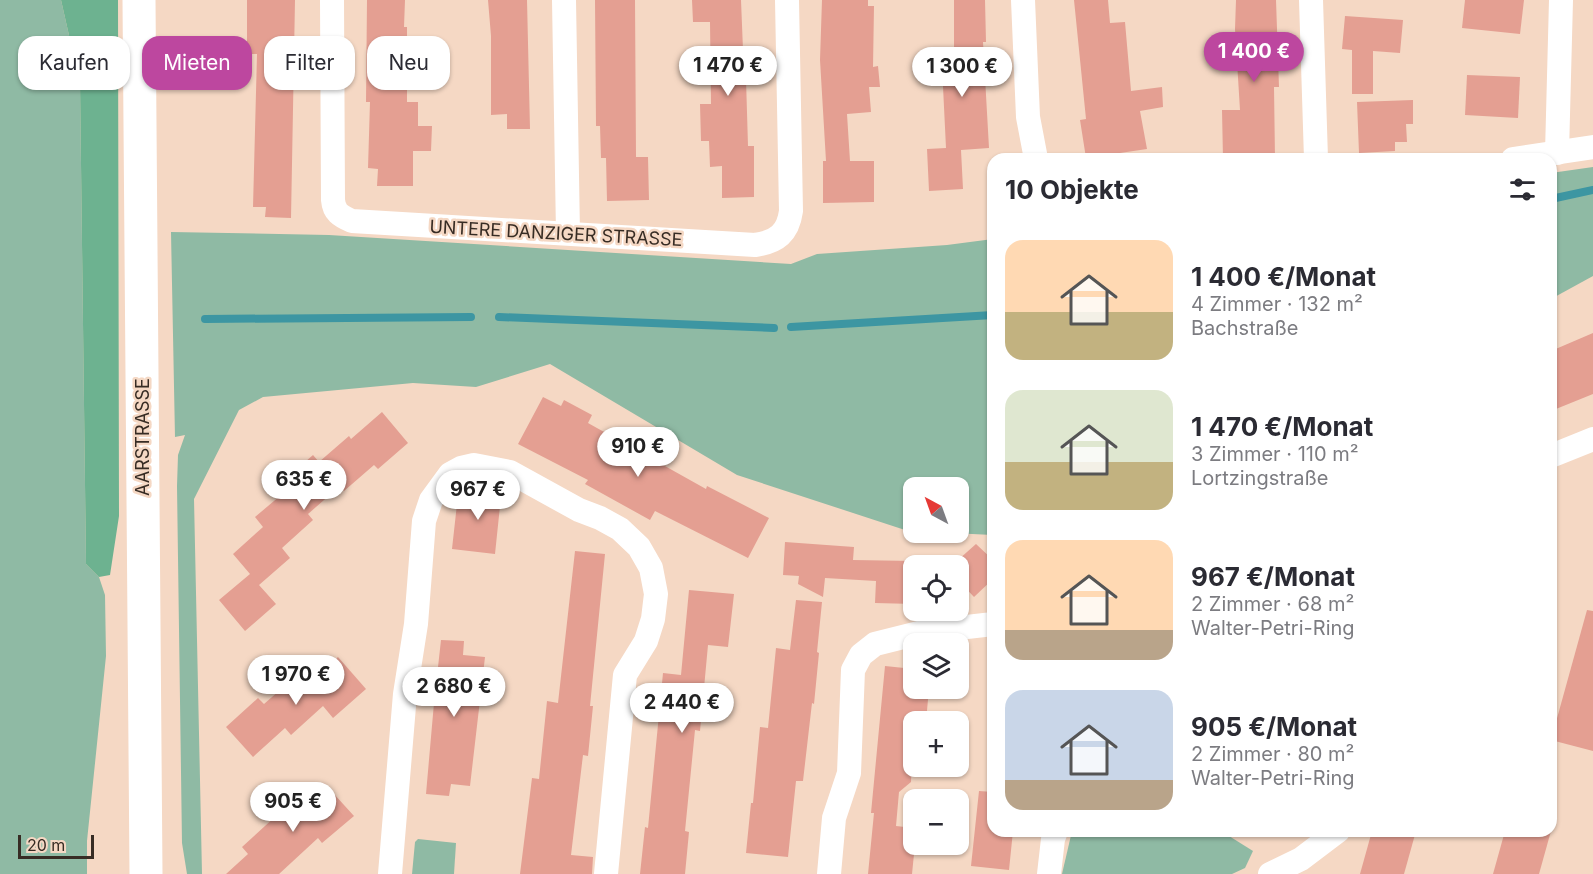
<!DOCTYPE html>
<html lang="de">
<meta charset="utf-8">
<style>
:root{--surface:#fff;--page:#f2f2f3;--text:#2b2b33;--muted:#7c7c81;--accent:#bd479f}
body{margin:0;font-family:Inter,sans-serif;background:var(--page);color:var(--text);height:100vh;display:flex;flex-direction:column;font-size:22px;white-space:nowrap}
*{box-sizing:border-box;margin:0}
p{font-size:20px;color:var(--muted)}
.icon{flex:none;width:33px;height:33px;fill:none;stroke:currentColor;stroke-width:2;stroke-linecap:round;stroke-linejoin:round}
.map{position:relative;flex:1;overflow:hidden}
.sheet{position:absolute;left:987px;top:153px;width:570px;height:684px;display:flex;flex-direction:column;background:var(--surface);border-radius:18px;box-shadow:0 2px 4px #0004}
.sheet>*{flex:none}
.banner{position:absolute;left:18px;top:36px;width:570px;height:54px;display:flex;gap:12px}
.needle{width:39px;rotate:319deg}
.controls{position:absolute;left:903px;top:477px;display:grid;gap:12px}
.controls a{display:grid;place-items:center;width:66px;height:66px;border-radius:12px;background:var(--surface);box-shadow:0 2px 4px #0004;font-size:30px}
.scale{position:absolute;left:18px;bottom:15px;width:76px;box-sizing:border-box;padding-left:6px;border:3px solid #372c24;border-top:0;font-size:16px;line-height:21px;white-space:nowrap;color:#372c24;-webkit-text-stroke:4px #f5d8c4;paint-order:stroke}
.price{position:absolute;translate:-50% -51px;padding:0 14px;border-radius:21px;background:#fff;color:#222;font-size:20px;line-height:39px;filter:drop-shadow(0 2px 3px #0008)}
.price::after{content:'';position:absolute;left:50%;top:36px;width:18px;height:14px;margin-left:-9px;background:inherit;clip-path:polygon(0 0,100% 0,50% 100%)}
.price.current{background:var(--accent);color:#fff}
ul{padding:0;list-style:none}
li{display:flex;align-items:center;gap:18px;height:150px;padding:0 18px}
li span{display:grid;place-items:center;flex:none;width:168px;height:120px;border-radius:18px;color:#555}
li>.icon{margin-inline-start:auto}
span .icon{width:72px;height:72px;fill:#fffc;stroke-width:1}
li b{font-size:26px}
h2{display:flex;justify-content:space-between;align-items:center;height:72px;padding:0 18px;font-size:26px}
.chip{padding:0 21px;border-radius:18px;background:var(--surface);box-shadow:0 2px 4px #0004;font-size:21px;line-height:54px}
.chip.current{background:var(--accent);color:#fff}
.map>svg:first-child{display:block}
.green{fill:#8fbaa4}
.forest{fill:#6db290}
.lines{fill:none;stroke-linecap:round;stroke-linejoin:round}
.stream{stroke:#3d96a2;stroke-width:8}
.building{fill:#e49f92}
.street{stroke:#fff;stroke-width:24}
.primary{stroke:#fff;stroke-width:33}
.labels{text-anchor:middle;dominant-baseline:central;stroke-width:5;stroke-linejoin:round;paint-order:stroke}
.street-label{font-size:18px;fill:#372c24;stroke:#f5d8c4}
</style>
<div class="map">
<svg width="1593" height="874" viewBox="0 0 1593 874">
<rect width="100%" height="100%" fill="#f5d8c4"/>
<!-- green -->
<g class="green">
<polygon points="0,0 61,0 80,84 86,564 99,577 105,595 106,656 87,841 87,874 0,874"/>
<polygon points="1593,167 1593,276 1551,299 1551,173"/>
<polygon points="171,232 329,235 791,264 817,254 947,245 993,239 993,535 951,533 958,532 958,488 914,488 913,530 905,530 737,475 550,364 476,387 413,383 263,397 239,410 194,499 202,874 187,874 182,843 177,486 178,455 185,435 175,437"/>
<polygon points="1072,831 1221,831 1253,851 1245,868 1232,874 1062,874"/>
<polygon points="418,839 456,843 454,874 412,874 415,842"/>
</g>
<!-- forest -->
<polygon class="forest" points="61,0 118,0 119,516 110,575 99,577 86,564 80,84"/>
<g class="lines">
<!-- stream -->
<g class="stream">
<polyline points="1551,199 1593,190"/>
<polyline points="499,317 774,328"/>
<polyline points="205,319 471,317"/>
<polyline points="791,327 993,315"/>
</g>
</g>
<!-- building -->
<g class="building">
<polygon points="247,0 295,0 291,218 265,217 266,207 253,207 257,54 247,54"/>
<polygon points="367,0 405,0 404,27 407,27 407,102 418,102 418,126 432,126 431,151 413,151 413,186 377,186 378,169 368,168 370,102 366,102"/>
<polygon points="488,0 527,0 530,129 507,129 507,114 491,115 491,36"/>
<polygon points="595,0 635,0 636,157 648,157 649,200 607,201 606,158 601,158 600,126 596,126"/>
<polygon points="692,0 741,0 743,50 754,50 754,78 746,79 748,146 754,146 754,197 722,198 722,166 710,167 709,141 701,141 700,104 711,104 710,22 693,22"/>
<polygon points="822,0 868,0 868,6 874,6 873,67 878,66 880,87 869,87 871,112 847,114 850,161 874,161 874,202 823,203 823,161 826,161 820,60"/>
<polygon points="954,0 985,0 986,42 983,42 989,148 961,150 963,189 929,191 927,149 946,148 942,66 954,65"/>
<polygon points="1074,0 1108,0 1110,23 1125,22 1131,91 1162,87 1163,107 1140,111 1147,149 1086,158 1080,120 1086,119"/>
<polygon points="1236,0 1276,0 1279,87 1274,87 1275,159 1223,159 1222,110 1240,110 1235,29"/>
<polygon points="1465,0 1524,0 1520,34 1462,28"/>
<polygon points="1345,16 1403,20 1400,53 1373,51 1373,94 1352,94 1352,50 1342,49"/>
<polygon points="1467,75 1520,77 1518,118 1465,115"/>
<polygon points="1413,100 1413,124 1406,124 1407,142 1395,142 1395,151 1359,153 1357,102"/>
<polygon points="1593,333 1593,394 1551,411 1551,351"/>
<polygon points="543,397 561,406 564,400 592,415 588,423 706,489 707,486 769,518 748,558 655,511 650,520 585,484 588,480 518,444"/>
<polygon points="382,412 408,443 378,469 374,465 344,491 340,486 308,514 313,520 282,548 290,558 259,585 276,604 245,631 219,600 250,574 233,554 263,527 255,517 287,490 281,483 313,455 319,462 349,436 351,439"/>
<polygon points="480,486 502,487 495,554 452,549 458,495 479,497"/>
<polygon points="785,542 854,547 853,560 914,561 914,604 875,603 876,581 825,578 823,597 798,584 799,576 783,575"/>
<polygon points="976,544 993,560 993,579 974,597 958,580 958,560"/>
<polygon points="575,551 605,554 590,706 593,706 588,756 583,755 571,855 593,857 592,874 520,874 532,778 539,779 547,701 558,703"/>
<polygon points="689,590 734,594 728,647 708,645 700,731 695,730 685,831 689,832 685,874 640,874 645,827 648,828 663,673 681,675"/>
<polygon points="796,600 822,602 817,652 819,653 814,704 812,703 803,781 796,781 788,857 746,853 751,803 753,803 760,727 768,728 776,648 790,650"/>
<polygon points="1587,610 1593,611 1593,751 1551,740"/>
<polygon points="441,640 464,641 463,655 485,657 470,786 451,784 449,796 426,794 434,703"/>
<polygon points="338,657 366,689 333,718 323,706 291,735 285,728 253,757 226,727 258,698 264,704 296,676 305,686"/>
<polygon points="885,666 914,669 914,688 929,688 926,722 914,722 911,782 899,792 896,826 914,828 914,844 915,844 912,874 868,874 874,813 871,813"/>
<polygon points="324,783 354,816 322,843 318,838 279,874 226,874 248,854 242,847 288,805 292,810"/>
<polygon points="979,791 993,792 993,831 1013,831 1009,870 971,866"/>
<polygon points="1372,831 1416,831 1404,874 1360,874"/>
<polygon points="1505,831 1551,831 1539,874 1493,874"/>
</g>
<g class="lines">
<!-- street -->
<g class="street">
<path d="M332 0 333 200C334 212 340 216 352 221L755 245C777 242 788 233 791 211L787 0"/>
<polyline points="564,0 568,233"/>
<polyline points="1023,0 1028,117 1036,159"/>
<polyline points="1311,0 1316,159"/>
<polyline points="1557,153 1561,0"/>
<polyline points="1513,159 1593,147"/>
<polyline points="1551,456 1593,439"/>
<polyline points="390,874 405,694 416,624 424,521 431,500 450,474 461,468 474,465 510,472 579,510 600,518 620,529 639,547 651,568 656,594 653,619 646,641 625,675 606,874"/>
<polyline points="829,874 834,818 849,773 853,670 861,655 875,644 923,632 993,624"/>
<polyline points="1049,874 1053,839 1056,831"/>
<polyline points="1270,874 1301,859 1338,831"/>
</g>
<!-- primary -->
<polyline class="primary" points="139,0 146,874"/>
</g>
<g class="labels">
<!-- street labels -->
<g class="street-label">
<text transform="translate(556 233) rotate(3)">UNTERE DANZIGER STRASSE</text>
<text transform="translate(142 437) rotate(-90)">AARSTRASSE</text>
</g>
</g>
</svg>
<div class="controls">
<a><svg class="needle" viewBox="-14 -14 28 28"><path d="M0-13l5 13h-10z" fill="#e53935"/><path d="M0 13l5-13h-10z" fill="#7c7c81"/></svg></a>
<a><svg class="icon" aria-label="locate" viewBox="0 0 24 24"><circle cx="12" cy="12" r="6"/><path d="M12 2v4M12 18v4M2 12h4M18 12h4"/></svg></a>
<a><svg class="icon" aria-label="layers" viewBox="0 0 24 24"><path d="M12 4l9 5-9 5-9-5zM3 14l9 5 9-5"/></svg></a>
<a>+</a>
<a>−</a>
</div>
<div class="scale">20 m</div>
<b class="price current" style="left:1254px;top:83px">1 400 €</b>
<b class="price" style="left:728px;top:97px">1 470 €</b>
<b class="price" style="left:962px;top:98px">1 300 €</b>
<b class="price" style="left:638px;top:478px">910 €</b>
<b class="price" style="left:304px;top:511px">635 €</b>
<b class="price" style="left:478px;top:521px">967 €</b>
<b class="price" style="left:296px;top:706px">1 970 €</b>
<b class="price" style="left:454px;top:718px">2 680 €</b>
<b class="price" style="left:682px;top:734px">2 440 €</b>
<b class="price" style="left:293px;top:833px">905 €</b>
<div class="banner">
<a class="chip">Kaufen</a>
<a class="chip current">Mieten</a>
<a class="chip">Filter</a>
<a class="chip">Neu</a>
</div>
<section class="sheet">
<h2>10 Objekte<svg class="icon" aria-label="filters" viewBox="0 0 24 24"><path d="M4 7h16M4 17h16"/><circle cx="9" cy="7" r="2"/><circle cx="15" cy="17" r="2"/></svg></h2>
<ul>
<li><span style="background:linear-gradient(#ffd9b3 60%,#c2b280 0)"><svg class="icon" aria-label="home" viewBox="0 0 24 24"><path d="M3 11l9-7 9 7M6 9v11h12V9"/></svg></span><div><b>1 400 €/Monat</b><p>4 Zimmer · 132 m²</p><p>Bachstraße</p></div></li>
<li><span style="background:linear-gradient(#dfe7d0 60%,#c2b280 0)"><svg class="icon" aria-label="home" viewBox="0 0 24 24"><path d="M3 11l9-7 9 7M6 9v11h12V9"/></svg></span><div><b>1 470 €/Monat</b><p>3 Zimmer · 110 m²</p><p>Lortzingstraße</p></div></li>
<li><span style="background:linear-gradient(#ffd9b3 75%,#b9a48a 0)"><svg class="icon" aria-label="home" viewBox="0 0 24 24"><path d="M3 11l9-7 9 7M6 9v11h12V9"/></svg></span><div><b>967 €/Monat</b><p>2 Zimmer · 68 m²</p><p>Walter-Petri-Ring</p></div></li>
<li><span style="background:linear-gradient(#c9d6e8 75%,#b9a48a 0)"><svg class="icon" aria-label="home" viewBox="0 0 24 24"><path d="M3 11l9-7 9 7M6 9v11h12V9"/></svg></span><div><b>905 €/Monat</b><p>2 Zimmer · 80 m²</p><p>Walter-Petri-Ring</p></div></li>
</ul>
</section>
</div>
